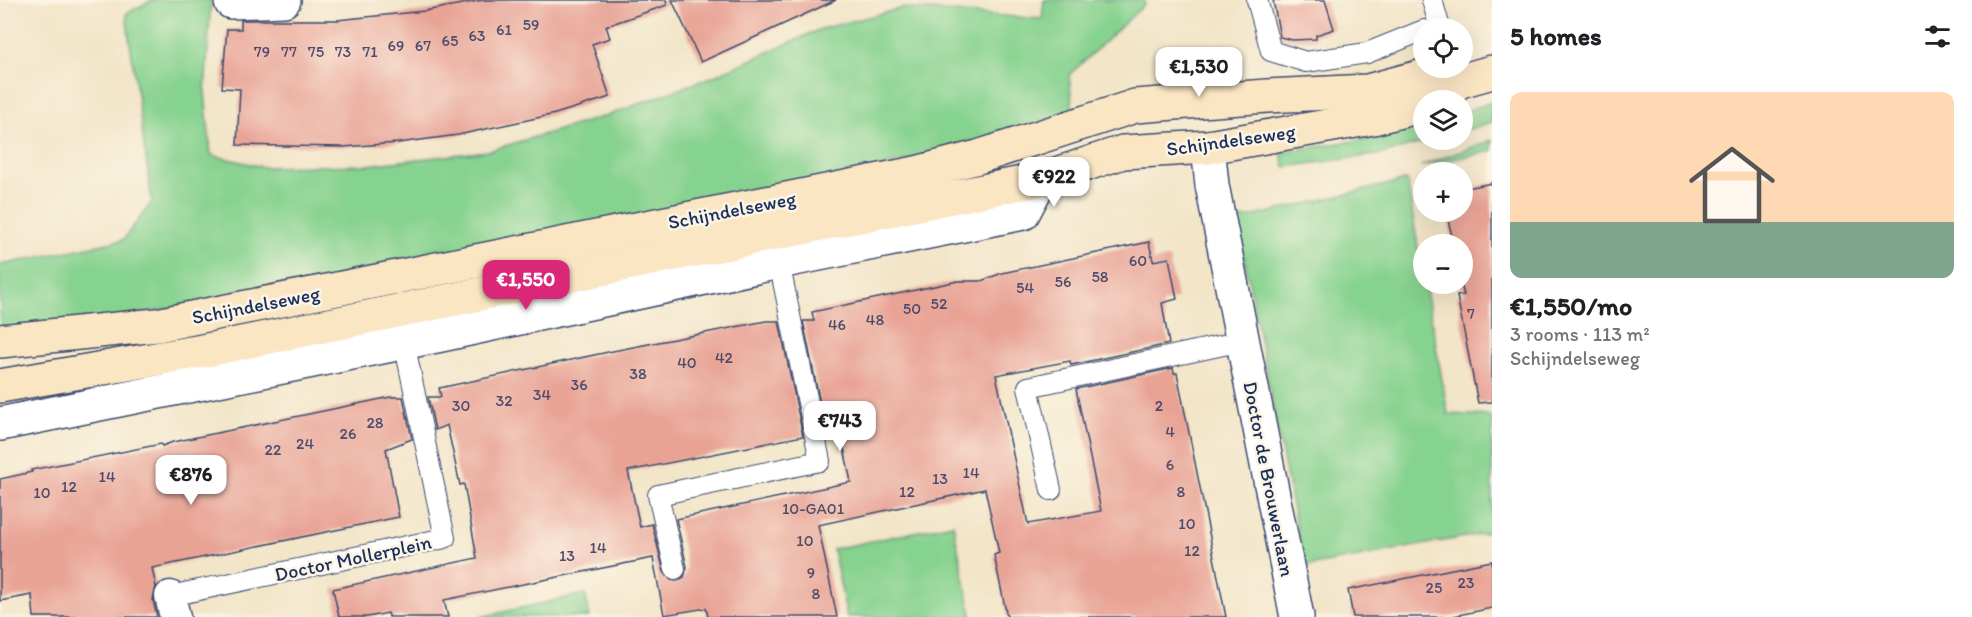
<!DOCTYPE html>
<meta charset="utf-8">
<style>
:root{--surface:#fff;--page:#f6f6f6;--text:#202124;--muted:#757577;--accent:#db2777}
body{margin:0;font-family:Itim,sans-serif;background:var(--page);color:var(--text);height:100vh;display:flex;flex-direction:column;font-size:22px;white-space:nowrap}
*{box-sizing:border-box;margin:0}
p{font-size:20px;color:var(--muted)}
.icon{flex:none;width:33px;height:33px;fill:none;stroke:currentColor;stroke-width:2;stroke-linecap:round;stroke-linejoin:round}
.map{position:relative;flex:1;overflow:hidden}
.side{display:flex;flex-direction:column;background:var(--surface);width:480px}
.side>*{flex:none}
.fabs{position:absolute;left:1413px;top:18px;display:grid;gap:12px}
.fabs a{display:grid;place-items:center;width:60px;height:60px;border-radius:50%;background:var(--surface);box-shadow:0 6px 24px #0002;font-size:30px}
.price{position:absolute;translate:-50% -51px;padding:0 14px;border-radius:12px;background:#fff;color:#222;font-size:20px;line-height:39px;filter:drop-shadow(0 2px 3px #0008)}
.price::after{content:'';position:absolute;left:50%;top:36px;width:18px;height:14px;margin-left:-9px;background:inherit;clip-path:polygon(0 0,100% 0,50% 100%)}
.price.active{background:var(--accent);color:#fff}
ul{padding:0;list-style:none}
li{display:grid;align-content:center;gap:12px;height:318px;padding:0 18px}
li span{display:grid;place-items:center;height:186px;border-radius:12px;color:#555}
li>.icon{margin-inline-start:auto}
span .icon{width:108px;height:108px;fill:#fffc;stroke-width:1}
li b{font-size:26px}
h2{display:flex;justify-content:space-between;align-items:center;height:72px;padding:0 18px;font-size:26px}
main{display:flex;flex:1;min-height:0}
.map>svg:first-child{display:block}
.green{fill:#86d28f;stroke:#508076;stroke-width:1.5}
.building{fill:#e8a395}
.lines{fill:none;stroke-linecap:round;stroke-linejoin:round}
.service-casing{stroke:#3b4a6e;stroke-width:22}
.pedestrian-casing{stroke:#3b4a6e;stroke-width:33}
.minor-casing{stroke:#3b4a6e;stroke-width:36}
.secondary-casing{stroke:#3b4a6e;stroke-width:36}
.service{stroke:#fff;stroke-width:20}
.pedestrian{stroke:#fff;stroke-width:30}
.minor{stroke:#fff;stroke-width:33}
.secondary{stroke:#fbe6c4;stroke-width:33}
.labels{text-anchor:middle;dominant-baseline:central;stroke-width:5;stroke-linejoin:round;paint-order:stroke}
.number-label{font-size:16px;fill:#4e4c6c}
.street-label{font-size:20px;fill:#1b2f5e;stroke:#fcf5e5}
</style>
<main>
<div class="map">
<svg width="1492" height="617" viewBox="0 0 1492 617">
<rect width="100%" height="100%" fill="#fcf5e5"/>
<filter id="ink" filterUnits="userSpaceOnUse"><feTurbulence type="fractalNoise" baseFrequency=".0167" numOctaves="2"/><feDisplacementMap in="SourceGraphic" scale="12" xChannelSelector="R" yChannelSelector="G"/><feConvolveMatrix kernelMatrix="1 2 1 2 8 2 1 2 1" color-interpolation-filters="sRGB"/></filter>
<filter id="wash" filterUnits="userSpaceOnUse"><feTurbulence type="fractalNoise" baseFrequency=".008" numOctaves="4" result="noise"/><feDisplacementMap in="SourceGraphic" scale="24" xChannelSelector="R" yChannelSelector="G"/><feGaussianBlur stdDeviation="1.35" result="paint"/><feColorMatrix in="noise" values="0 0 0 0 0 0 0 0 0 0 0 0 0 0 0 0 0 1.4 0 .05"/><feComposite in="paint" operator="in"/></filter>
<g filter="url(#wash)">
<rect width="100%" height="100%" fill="#f2e5c8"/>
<!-- green -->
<g class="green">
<polygon points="152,0 211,0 205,93 211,155 263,167 368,165 488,151 609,115 714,76 821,29 903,8 1042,19 1044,0 1144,0 1145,4 1069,75 1073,111 964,149 354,281 0,335 0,265 123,240 152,202 126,14"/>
<polygon points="1492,102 1492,122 1463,131 1463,112"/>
<polygon points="1423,124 1424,140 1432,140 1382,154 1285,167 1281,152 1380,137"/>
<polygon points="1492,140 1492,151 1421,166"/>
<polygon points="1407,180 1424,284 1425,284 1448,414 1491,416 1492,422 1492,532 1304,567 1237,220"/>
<polygon points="953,524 972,617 847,617 833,549"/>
<polygon points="585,594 590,617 480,617"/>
</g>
<g id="blocks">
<!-- building -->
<g class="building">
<polygon points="483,0 666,0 667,5 606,26 610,38 592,44 610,97 555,114 458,135 398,143 343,147 237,145 240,89 222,88 227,29 241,29 241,20 337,20 425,11"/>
<polygon points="672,0 836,0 701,62"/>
<polygon points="1273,0 1325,0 1334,29 1316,35 1316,39 1292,40 1280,37"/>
<polygon points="1492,183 1492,402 1478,403 1457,296 1464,295 1461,284 1462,244 1454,244 1446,212 1462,212 1462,189"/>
<polygon points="1149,242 1153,261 1169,258 1177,299 1162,303 1169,344 1071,365 1070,361 996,375 1028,524 1101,511 1076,389 1173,368 1174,373 1177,373 1226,617 1007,617 994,555 999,553 985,489 818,525 837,617 708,617 706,608 664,615 653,558 444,600 448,617 389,617 388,613 367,617 339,617 333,589 477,558 464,484 460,485 447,425 435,430 428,397 441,397 439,388 613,351 766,321 779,321 803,436 628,471 640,527 652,524 664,572 671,580 677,581 684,577 687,567 676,519 851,482 840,429 826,432 803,321 814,321 812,312 958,281 981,281 1002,273"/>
<polygon points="391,397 403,397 412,439 386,449 399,517 152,568 156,587 153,600 157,617 34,617 32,595 0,601 0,479 32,472 31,470 161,444 162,446 173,442"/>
<polygon points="1492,561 1492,608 1449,617 1353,617 1348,590"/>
</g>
</g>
</g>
<g filter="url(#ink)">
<use href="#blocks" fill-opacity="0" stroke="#3b4a6e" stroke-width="1.5"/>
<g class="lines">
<!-- service casing -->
<g class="service-casing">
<g id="service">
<polyline points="1257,0 1271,51 1306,62 1367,53 1424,30"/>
<polyline points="1432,0 1440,28"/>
<polyline points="1051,490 1028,387 1242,341"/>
<polyline points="675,569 658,495 820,461 779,262"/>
<polyline points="170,596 445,538 404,342"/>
</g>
</g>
<!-- pedestrian casing -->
<g class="pedestrian-casing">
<polyline id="pedestrian" points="170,596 175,617"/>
</g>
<!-- minor casing -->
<g class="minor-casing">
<g id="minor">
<polyline points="231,2 284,0"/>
<polyline points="1208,147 1212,185 1297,617"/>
<polyline points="0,424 441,335 779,262 1023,213 1041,179"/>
</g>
</g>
<!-- secondary casing -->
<g class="secondary-casing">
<g id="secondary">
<polyline points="1442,94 1460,81 1492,72"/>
<polyline points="0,341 157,325 916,173 978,157 1135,106 1267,96 1368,91 1420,77 1460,81"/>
<polyline points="0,386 202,351 1041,179 1123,152 1208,147 1373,118 1424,105"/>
</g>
</g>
<!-- service -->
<use href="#service" class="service"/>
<!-- pedestrian -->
<use href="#pedestrian" class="pedestrian"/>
<!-- minor -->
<use href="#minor" class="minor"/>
<!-- secondary -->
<use href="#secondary" class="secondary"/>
</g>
</g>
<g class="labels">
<!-- number labels -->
<g class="number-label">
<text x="531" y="24">59</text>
<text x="504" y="29">61</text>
<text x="477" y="35">63</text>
<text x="450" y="40">65</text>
<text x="396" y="45">69</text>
<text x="423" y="45">67</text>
<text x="262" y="51">79</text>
<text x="289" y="51">77</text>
<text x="316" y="51">75</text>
<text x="343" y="51">73</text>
<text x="370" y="51">71</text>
<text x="1138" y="260">60</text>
<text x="1100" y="276">58</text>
<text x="1063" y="281">56</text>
<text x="1025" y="287">54</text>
<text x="939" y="303">52</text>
<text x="912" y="308">50</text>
<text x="1471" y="313">7</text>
<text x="875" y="319">48</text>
<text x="837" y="324">46</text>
<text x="724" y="357">42</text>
<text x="687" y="362">40</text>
<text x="638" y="373">38</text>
<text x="579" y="384">36</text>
<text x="542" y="394">34</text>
<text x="504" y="400">32</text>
<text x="461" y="405">30</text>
<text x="1159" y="405">2</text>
<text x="375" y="422">28</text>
<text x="1170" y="431">4</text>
<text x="348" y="433">26</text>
<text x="305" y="443">24</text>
<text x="273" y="449">22</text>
<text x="1170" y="464">6</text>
<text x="971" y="472">14</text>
<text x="107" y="476">14</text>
<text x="940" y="478">13</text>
<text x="69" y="486">12</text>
<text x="907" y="491">12</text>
<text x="1181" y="491">8</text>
<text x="42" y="492">10</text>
<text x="813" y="508">10-GA01</text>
<text x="1187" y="523">10</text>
<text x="805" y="540">10</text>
<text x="598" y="547">14</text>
<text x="1192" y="550">12</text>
<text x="567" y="555">13</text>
<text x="811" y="572">9</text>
<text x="1466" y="582">23</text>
<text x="1434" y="587">25</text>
<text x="816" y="593">8</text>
</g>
<!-- street labels -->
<g class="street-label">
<text transform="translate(1231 140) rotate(-8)">Schijndelseweg</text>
<text transform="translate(732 210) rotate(-11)">Schijndelseweg</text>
<text transform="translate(256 305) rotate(-11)">Schijndelseweg</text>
<text transform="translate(1269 479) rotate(79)">Doctor de Brouwerlaan</text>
<text transform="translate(353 558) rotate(-12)">Doctor Mollerplein</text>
</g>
</g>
</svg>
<div class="fabs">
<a><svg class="icon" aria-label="locate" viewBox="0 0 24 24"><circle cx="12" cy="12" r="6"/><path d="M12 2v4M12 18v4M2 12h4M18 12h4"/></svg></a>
<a><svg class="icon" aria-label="layers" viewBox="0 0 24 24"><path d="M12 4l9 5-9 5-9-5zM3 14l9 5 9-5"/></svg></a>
<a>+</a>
<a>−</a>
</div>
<b class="price" style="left:1199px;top:98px">€1,530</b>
<b class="price" style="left:1054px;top:208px">€922</b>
<b class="price active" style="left:526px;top:311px">€1,550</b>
<b class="price" style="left:840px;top:452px">€743</b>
<b class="price" style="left:191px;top:506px">€876</b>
</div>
<section class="side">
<h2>5 homes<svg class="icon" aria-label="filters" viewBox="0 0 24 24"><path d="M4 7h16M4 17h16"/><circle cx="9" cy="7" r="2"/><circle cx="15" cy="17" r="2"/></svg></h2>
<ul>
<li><span style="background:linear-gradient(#ffd9b3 70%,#7fa58c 0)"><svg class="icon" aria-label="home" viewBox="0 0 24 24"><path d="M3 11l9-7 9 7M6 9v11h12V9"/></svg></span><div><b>€1,550/mo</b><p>3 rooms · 113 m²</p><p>Schijndelseweg</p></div></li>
</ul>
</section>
</main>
